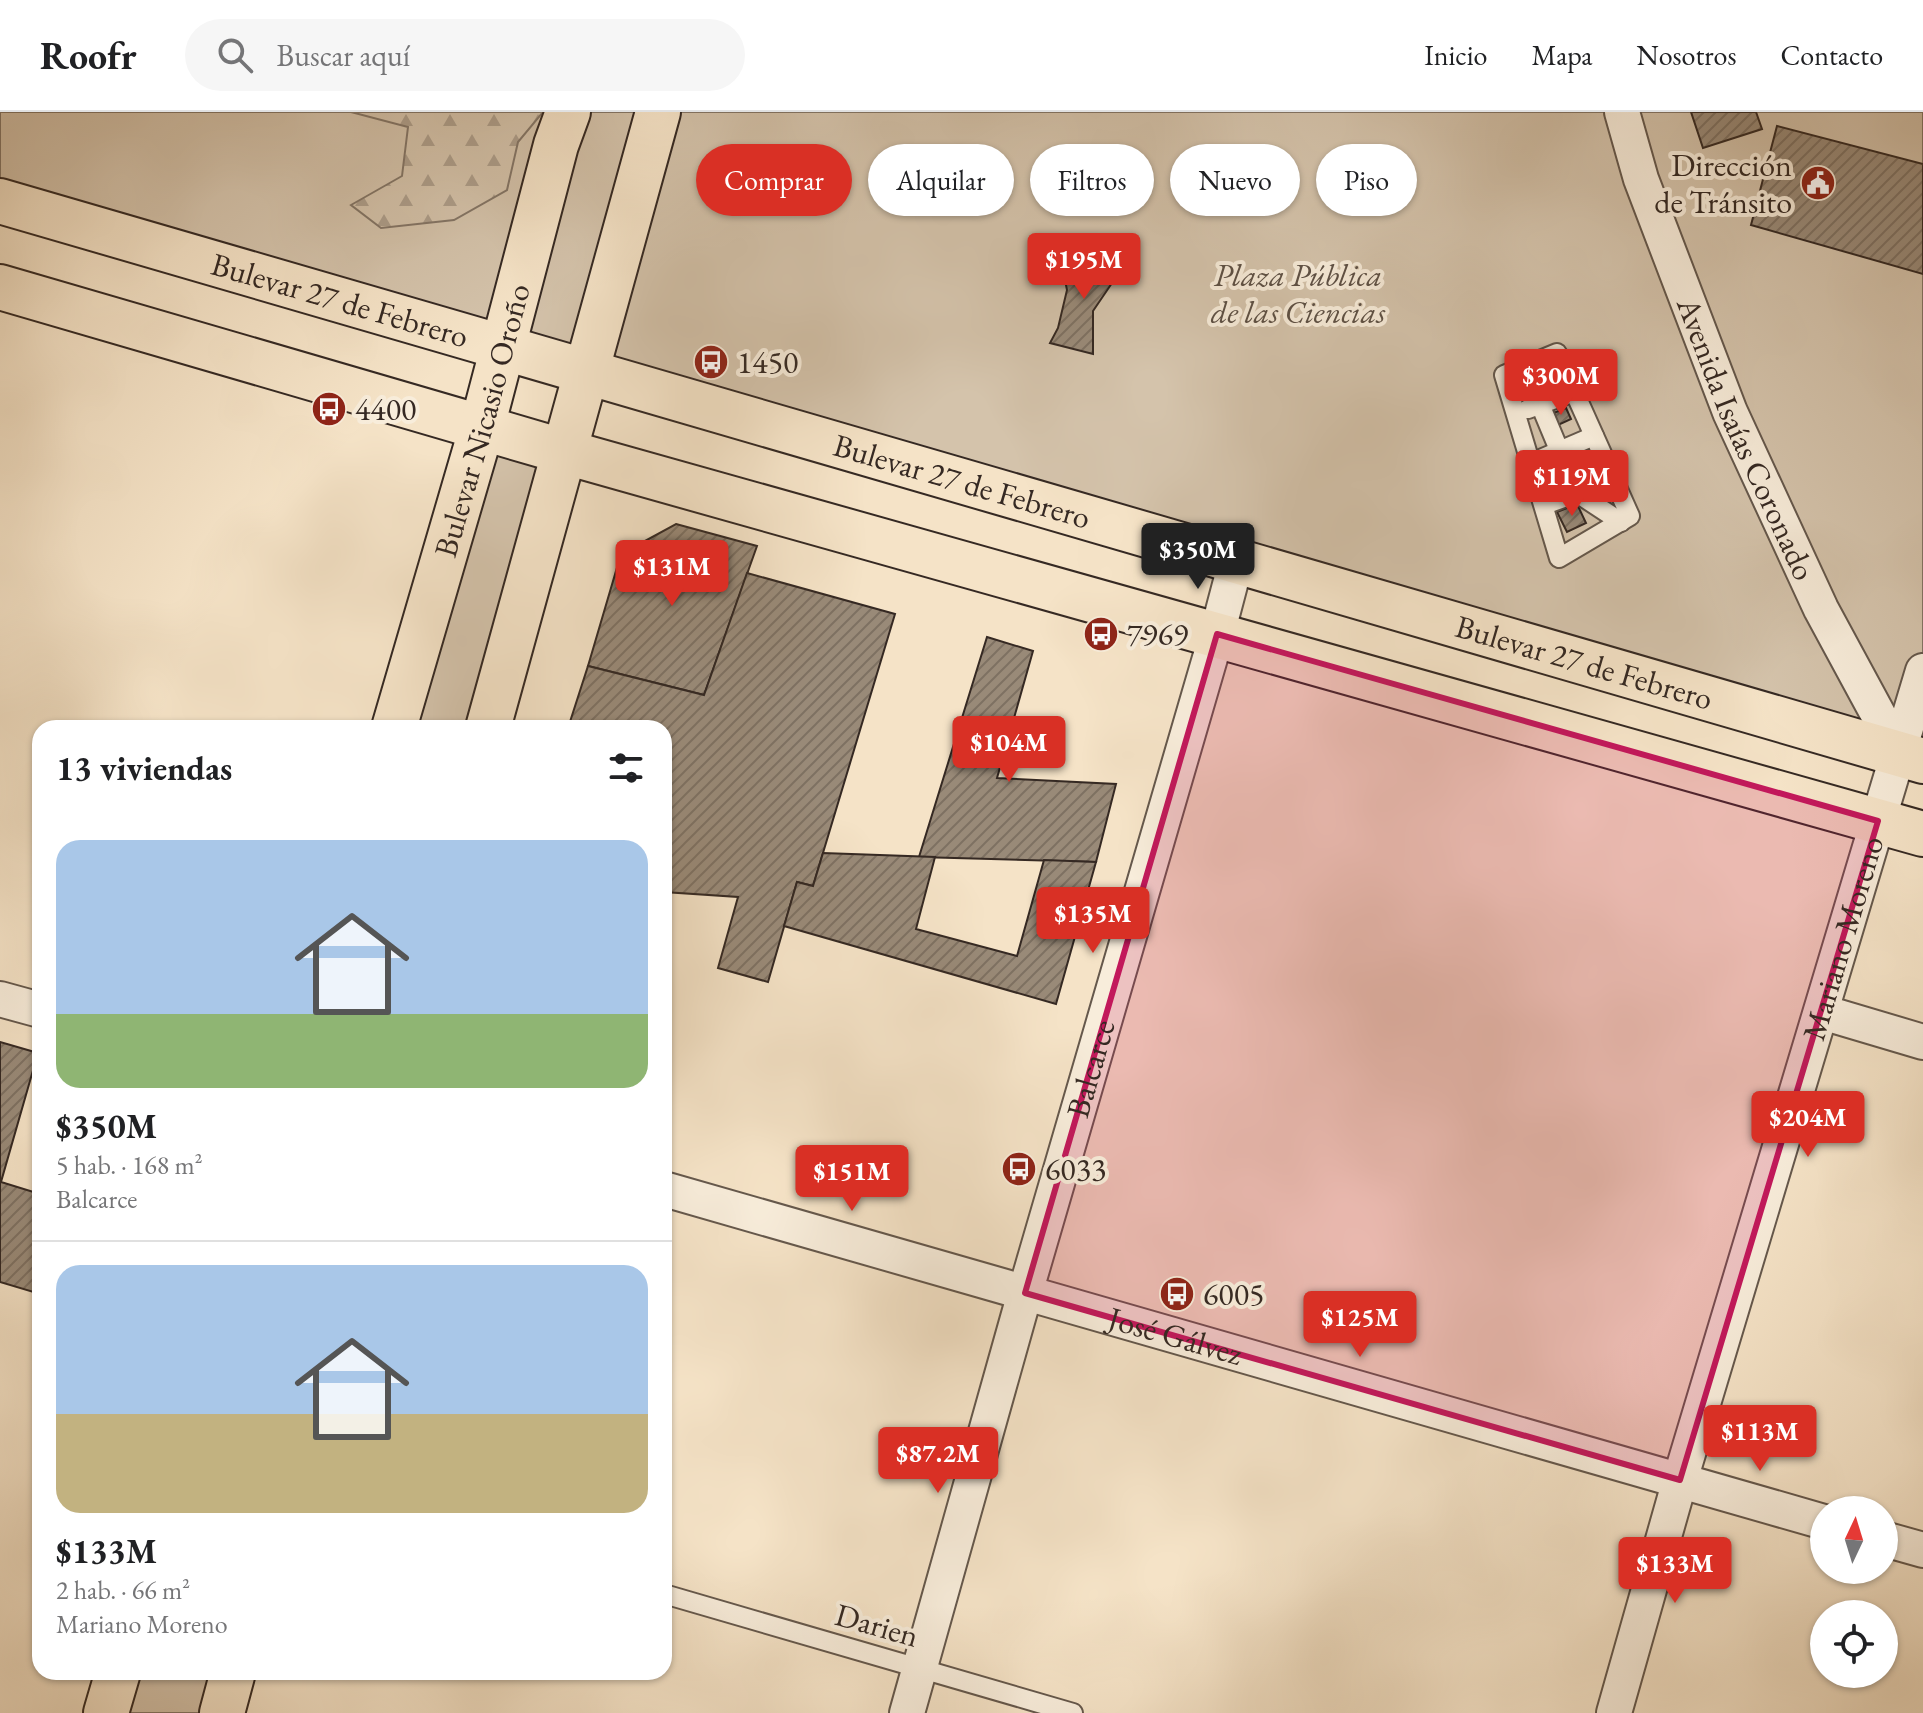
<!DOCTYPE html>
<html lang="es">
<meta charset="utf-8">
<style>
:root{--surface:#fff;--page:#f6f6f6;--text:#202124;--muted:#757577;--line:#e0e0e0;--accent:#d93025}
body{margin:0;font-family:"EB Garamond",serif;background:var(--page);color:var(--text);height:100vh;display:flex;flex-direction:column;font-size:30px;white-space:nowrap}
*{box-sizing:border-box;margin:0}
p{font-size:26px;color:var(--muted)}
.icon{flex:none;width:44px;height:44px;fill:none;stroke:currentColor;stroke-width:2;stroke-linecap:round;stroke-linejoin:round}
.map{position:relative;flex:1;overflow:hidden}
.drawer{position:absolute;left:32px;top:608px;width:640px;height:960px;display:flex;flex-direction:column;background:var(--surface);border-radius:24px;box-shadow:0 2px 6px #0004}
.drawer>*{flex:none}
.top-card{position:absolute;left:696px;top:32px;width:760px;height:72px;display:flex;gap:16px}
.needle{width:52px;rotate:4deg}
.tools{position:absolute;left:1810px;top:1384px;display:grid;gap:16px}
.tools a{display:grid;place-items:center;width:88px;height:88px;border-radius:50%;background:var(--surface);box-shadow:0 2px 6px #0004;font-size:40px}
.price{position:absolute;translate:-50% -68px;padding:0 18px;border-radius:8px;background:var(--accent);color:#fff;font-size:26px;line-height:52px;filter:drop-shadow(0 2px 4px #0008)}
.price::after{content:'';position:absolute;left:50%;top:48px;width:24px;height:18px;margin-left:-12px;background:inherit;clip-path:polygon(0 0,100% 0,50% 100%)}
.price.current{background:#222;color:#fff}
ul{padding:0;list-style:none}
li{display:grid;align-content:center;gap:16px;height:424px;padding:0 24px}
li+li{border-top:2px solid var(--line)}
li span{display:grid;place-items:center;height:248px;border-radius:24px;color:#555}
li>.icon{margin-inline-start:auto}
span .icon{width:144px;height:144px;fill:#fffc;stroke-width:1}
li b{font-size:34px}
h2{display:flex;justify-content:space-between;align-items:center;height:96px;padding:0 24px;font-size:34px}
.tag{padding:0 28px;border-radius:36px;background:var(--surface);box-shadow:0 2px 6px #0004;font-size:28px;line-height:72px}
.tag.current{background:var(--accent);color:#fff}
header{display:flex;align-items:center;gap:48px;box-sizing:border-box;height:112px;padding:0 40px;background:var(--surface);border-bottom:2px solid var(--line)}
header strong{font-size:38px}
nav{display:flex;gap:44px;margin-inline-start:auto;font-size:28px}
.search{width:560px;height:72px;background:var(--page);display:flex;align-items:center;gap:20px;box-sizing:border-box;padding:0 28px;border-radius:44px;color:var(--muted);font-size:30px}
.map>svg:first-child{display:block}
.green{fill:#d4c3ab;stroke:#847667;stroke-width:2}
.forest{fill:url(#forest-firs);stroke:#847667;stroke-width:2}
.building{fill:url(#building-hatch);stroke:#352923;stroke-width:2}
.lines{fill:none;stroke-linecap:round;stroke-linejoin:round}
.lane-casing{stroke:#65584c;stroke-width:22}
.street-casing{stroke:#65584c;stroke-width:38}
.primary-casing{stroke:#352923;stroke-width:48}
.lane{stroke:#f8eddb;stroke-width:18}
.street{stroke:#f8eddb;stroke-width:34}
.primary{stroke:#f5e3c7;stroke-width:44}
.marked{fill:#c2185b;fill-opacity:0.2;stroke:#c2185b;stroke-width:6;stroke-linejoin:round}
.labels{text-anchor:middle;dominant-baseline:central;stroke-width:8;stroke-linejoin:round;paint-order:stroke}
.poi-label{font-size:32px;fill:#352923;stroke:#f8eddb;text-anchor:start}
.park-label{font-size:32px;font-style:italic;fill:#5d5045;stroke:#f8eddb}
.street-label{font-size:32px;fill:#352923;stroke:#f8eddb}
</style>
<header>
<strong>Roofr</strong>
<div class="search"><svg class="icon" aria-label="search" viewBox="0 0 24 24"><circle cx="10" cy="10" r="6"/><path d="M15 15l6 6"/></svg>Buscar aquí</div>
<nav><a>Inicio</a><a>Mapa</a><a>Nosotros</a><a>Contacto</a></nav>
</header>
<div class="map">
<svg width="1923" height="1601" viewBox="0 0 1923 1601">
<defs>
<pattern id="forest-firs" width="22" height="20" patternUnits="userSpaceOnUse" patternTransform="scale(2)"><rect width="22" height="20" fill="#d4c3ab"/><path d="M5 1l3.5 6h-7zM16 11l3.5 6h-7z" fill="#ad9e8b"/></pattern>
<pattern id="building-hatch" width="6" height="6" patternUnits="userSpaceOnUse" patternTransform="scale(2)"><rect width="6" height="6" fill="#998a78"/><path d="M-1 1l2-2M0 6l6-6M5 7l2-2" fill="none" stroke="#7e7162"/></pattern>
</defs>
<rect width="100%" height="100%" fill="#f5e3c7"/>
<filter id="stains"><feTurbulence type="fractalNoise" baseFrequency=".0025" numOctaves="4"/><feColorMatrix values="0 0 0 0 .2 0 0 0 0 .09 0 0 0 0 .02 0 0 0 .5 -.17"/></filter>
<radialGradient id="worn" r=".72"><stop offset=".6" stop-color="#630" stop-opacity="0"/><stop offset="1" stop-color="#630" stop-opacity=".3"/></radialGradient>
<!-- green -->
<g class="green">
<polygon points="0,0 1923,0 1923,559 1900,643 0,89"/>
<polygon points="482,315 562,339 488,616 394,616"/>
<polygon points="118,1560 233,1560 222,1601 106,1601"/>
</g>
<!-- forest -->
<polygon class="forest" points="351,0 543,0 518,30 507,78 454,108 381,116 351,93 402,64 408,15"/>
<!-- building -->
<g class="building">
<polygon points="1691,0 1756,0 1762,17 1703,36"/>
<polygon points="1777,14 1923,52 1923,162 1751,113"/>
<polygon points="1072,144 1082,155 1098,156 1113,148 1126,146 1130,151 1112,171 1093,199 1093,242 1050,231 1058,216 1067,178 1061,148"/>
<polygon points="1547,259 1553,273 1543,277 1537,264"/>
<polygon points="1566,296 1571,307 1556,314 1551,302"/>
<polygon points="1577,392 1586,411 1567,420 1557,400"/>
<polygon points="676,412 757,434 704,583 588,554 621,442"/>
<polygon points="747,461 895,502 813,774 797,770 768,870 718,856 738,785 664,780 664,616 568,616 588,554 704,583"/>
<polygon points="987,525 1033,539 997,666 1116,672 1096,750 919,745"/>
<polygon points="823,741 935,745 916,817 1017,844 1044,748 1096,750 1056,892 784,814 797,770 813,774"/>
<polygon points="0,930 38,941 1,1070 40,1082 40,1182 0,1170"/>
</g>
<g class="lines">
<!-- lane casing -->
<g class="lane-casing">
<g id="lane">
<polygon points="1557,241 1630,404 1559,446 1504,263"/>
<polyline points="1524,254 1577,381 1621,410"/>
<polyline points="1528,297 1574,280"/>
<polyline points="1531,351 1594,324"/>
<polyline points="1544,393 1614,368"/>
<polyline points="664,1482 1073,1601"/>
</g>
</g>
<!-- street casing -->
<g class="street-casing">
<g id="street">
<path id="s1" d="M1622 0 1641 67 1730 300 1821 497 1900 643"/>
<polyline points="0,887 40,898"/>
<polyline points="1822,900 1923,930"/>
<path id="s2" d="M664 1077 1824 1410"/>
<polyline points="1884,1427 1923,1438"/>
<path id="s3" d="M907 1601 1025 1181 1217 522 1236 450"/>
<path id="s4" d="M1614 1601 1680 1368 1923 559"/>
</g>
</g>
<!-- primary casing -->
<g class="primary-casing">
<g id="primary">
<path id="s5" d="M0 89 1923 649"/>
<polyline points="0,175 562,339 1923,722"/>
<path id="s6" d="M394 616 482 315 556 33 568 0"/>
<polyline points="488,616 658,0"/>
<polyline points="106,1601 118,1560"/>
<polyline points="222,1601 233,1560"/>
</g>
</g>
<!-- lane -->
<use href="#lane" class="lane"/>
<!-- street -->
<use href="#street" class="street"/>
<!-- primary -->
<use href="#primary" class="primary"/>
</g>
<!-- marked area -->
<path class="marked" d="M1217 522 1878 709 1680 1368 1025 1181Z"/>
<!-- icons -->
<defs>
<g id="civic-disc" transform="scale(1.8)"><circle r="9.5" fill="#8f2418" stroke="#f8eddb"/><path d="M-.6-6.5H3V-4.5H.6V-3L4-1V1h2V6H-6V1h2V-1L-.6-3ZM-1.2 2.5V6h2.4V2.5Z" fill="#fff"/></g>
<g id="bus-disc" transform="scale(1.8)"><circle r="9.5" fill="#8f2418" stroke="#f8eddb"/><path d="M-5-6H5V4H4V6H2V4H-2V6H-4V4H-5ZM-3.5-4V0h7V-4ZM-3.5 1.2v1.5H-2V1.2ZM2 1.2v1.5H3.5V1.2Z" fill="#fff"/></g>
</defs>
<g fill-rule="evenodd">
<use href="#civic-disc" x="1818" y="71"/>
<use href="#bus-disc" x="711" y="250"/>
<use href="#bus-disc" x="329" y="297"/>
<use href="#bus-disc" x="1101" y="522"/>
<use href="#bus-disc" x="1019" y="1057"/>
<use href="#bus-disc" x="1177" y="1182"/>
</g>
<g class="labels">
<!-- poi labels -->
<g class="poi-label">
<text x="1792" y="53" text-anchor="end">Dirección<tspan x="1792" dy="37">de Tránsito</tspan></text>
<text x="737" y="250">1450</text>
<text x="355" y="297">4400</text>
<text x="1127" y="522">7969</text>
<text x="1045" y="1057">6033</text>
<text x="1203" y="1182">6005</text>
</g>
<!-- park labels -->
<g class="park-label">
<text x="1298" y="163">Plaza Pública<tspan x="1298" dy="37">de las Ciencias</tspan></text>
</g>
<!-- street labels -->
<g class="street-label">
<text stroke="none"><textPath href="#s5" startOffset="354">Bulevar 27 de Febrero</textPath></text>
<text stroke="none"><textPath href="#s6" startOffset="320">Bulevar Nicasio Oroño</textPath></text>
<text stroke="none"><textPath href="#s1" startOffset="350">Avenida Isaías Coronado</textPath></text>
<text stroke="none"><textPath href="#s5" startOffset="1002">Bulevar 27 de Febrero</textPath></text>
<text stroke="none"><textPath href="#s5" startOffset="1650">Bulevar 27 de Febrero</textPath></text>
<text stroke="none"><textPath href="#s4" startOffset="808">Mariano Moreno</textPath></text>
<text stroke="none"><textPath href="#s3" startOffset="670">Balcarce</textPath></text>
<text stroke="none"><textPath href="#s2" startOffset="532">José Gálvez</textPath></text>
<text transform="translate(877 1513) rotate(16)">Darien</text>
</g>
</g>
<rect width="100%" height="100%" filter="url(#stains)"/>
<rect width="100%" height="100%" fill="url(#worn)"/>
</svg>
<div class="tools">
<a><svg class="needle" viewBox="-14 -14 28 28"><path d="M0-13l5 13h-10z" fill="#e53935"/><path d="M0 13l5-13h-10z" fill="#757577"/></svg></a>
<a><svg class="icon" aria-label="locate" viewBox="0 0 24 24"><circle cx="12" cy="12" r="6"/><path d="M12 2v4M12 18v4M2 12h4M18 12h4"/></svg></a>
</div>
<b class="price" style="left:1084px;top:189px">$195M</b>
<b class="price" style="left:1561px;top:305px">$300M</b>
<b class="price" style="left:1572px;top:406px">$119M</b>
<b class="price current" style="left:1198px;top:479px">$350M</b>
<b class="price" style="left:672px;top:496px">$131M</b>
<b class="price" style="left:1009px;top:672px">$104M</b>
<b class="price" style="left:1093px;top:843px">$135M</b>
<b class="price" style="left:1808px;top:1047px">$204M</b>
<b class="price" style="left:852px;top:1101px">$151M</b>
<b class="price" style="left:1360px;top:1247px">$125M</b>
<b class="price" style="left:1760px;top:1361px">$113M</b>
<b class="price" style="left:938px;top:1383px">$87.2M</b>
<b class="price" style="left:1675px;top:1493px">$133M</b>
<div class="top-card">
<a class="tag current">Comprar</a>
<a class="tag">Alquilar</a>
<a class="tag">Filtros</a>
<a class="tag">Nuevo</a>
<a class="tag">Piso</a>
</div>
<section class="drawer">
<h2>13 viviendas<svg class="icon" aria-label="filters" viewBox="0 0 24 24"><path d="M4 7h16M4 17h16"/><circle cx="9" cy="7" r="2"/><circle cx="15" cy="17" r="2"/></svg></h2>
<ul>
<li><span style="background:linear-gradient(#a9c7e8 70%,#8fb573 0)"><svg class="icon" aria-label="home" viewBox="0 0 24 24"><path d="M3 11l9-7 9 7M6 9v11h12V9"/></svg></span><div><b>$350M</b><p>5 hab. · 168 m²</p><p>Balcarce</p></div></li>
<li><span style="background:linear-gradient(#a9c7e8 60%,#c2b280 0)"><svg class="icon" aria-label="home" viewBox="0 0 24 24"><path d="M3 11l9-7 9 7M6 9v11h12V9"/></svg></span><div><b>$133M</b><p>2 hab. · 66 m²</p><p>Mariano Moreno</p></div></li>
</ul>
</section>
</div>
